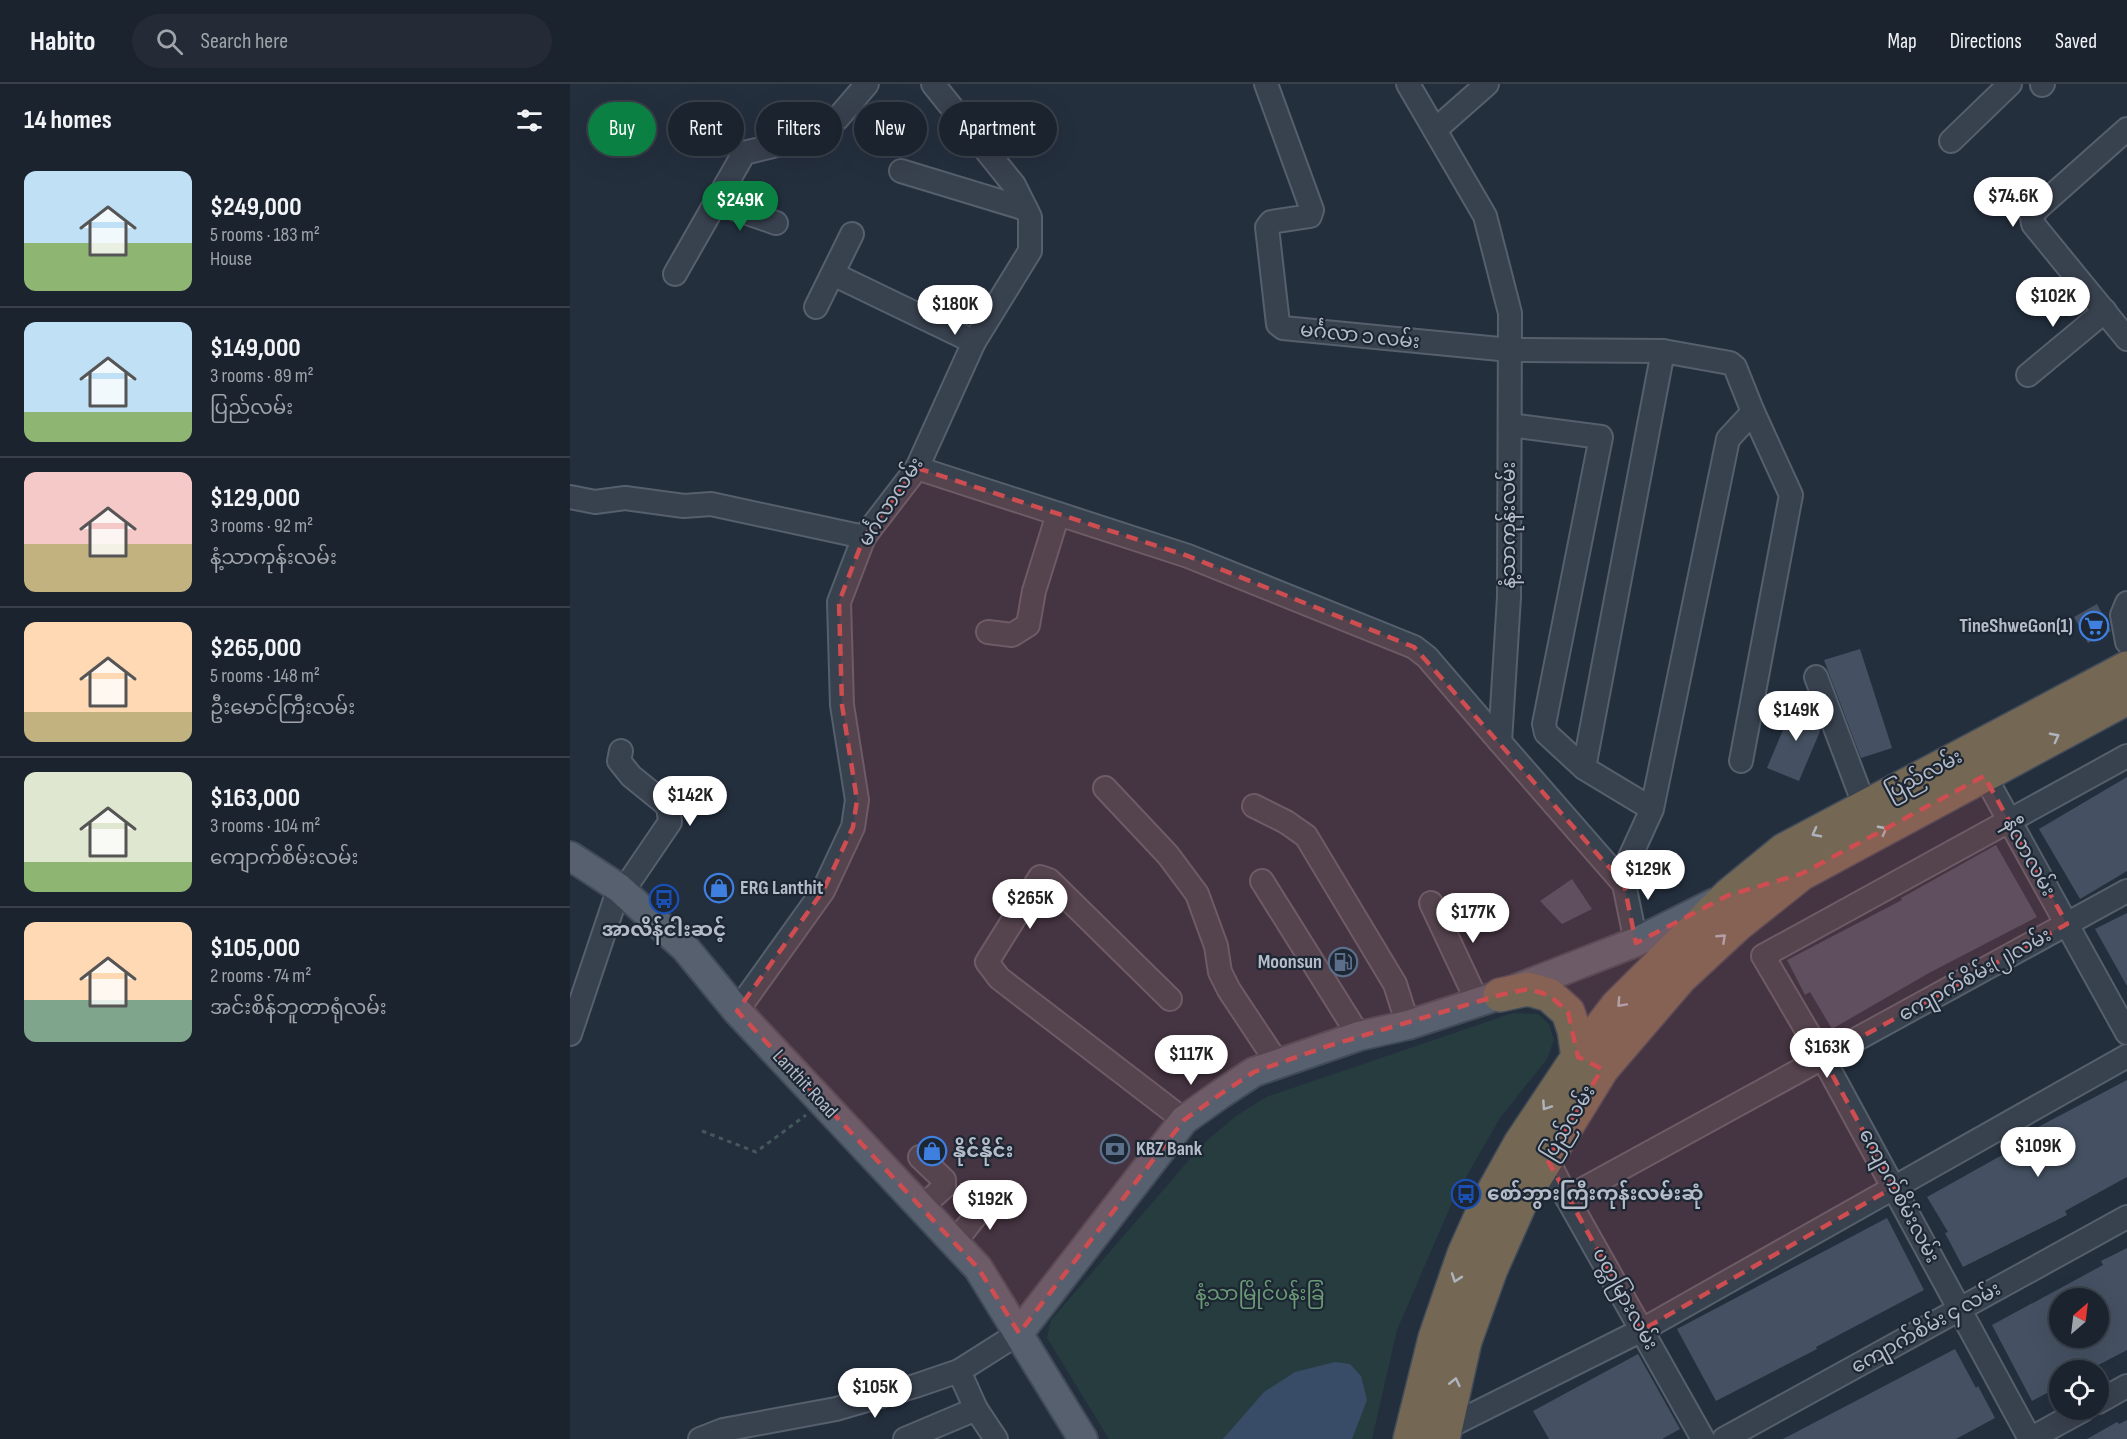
<!DOCTYPE html>
<meta charset="utf-8">
<style>
:root{--surface:#1b232e;--page:#242b36;--text:#f1f3f6;--muted:#a0a4aa;--line:#39404a;--accent:#0b8043}
body{margin:0;font-family:"Sofia Sans Condensed","Noto Sans Myanmar",sans-serif;background:var(--page);color:var(--text);height:100vh;display:flex;flex-direction:column;font-size:22px;white-space:nowrap}
*{box-sizing:border-box;margin:0}
p{font-size:20px;color:var(--muted)}
.icon{flex:none;width:33px;height:33px;fill:none;stroke:currentColor;stroke-width:2;stroke-linecap:round;stroke-linejoin:round}
.map{position:relative;flex:1;overflow:hidden}
.sheet{display:flex;flex-direction:column;background:var(--surface);width:570px}
.sheet>*{flex:none}
.guide{position:absolute;left:18px;top:18px;width:570px;height:54px;display:flex;gap:12px}
.needle{width:39px;rotate:28deg}
.fabs{position:absolute;left:1479px;top:1204px;display:grid;gap:12px}
.fabs a{display:grid;place-items:center;width:60px;height:60px;border-radius:50%;background:var(--surface);box-shadow:0 6px 24px #0002,0 0 0 2px var(--line);font-size:30px}
.price{position:absolute;translate:-50% -51px;padding:0 14px;border-radius:21px;background:#fff;color:#222;font-size:20px;line-height:39px;filter:drop-shadow(0 2px 3px #0008)}
.price::after{content:'';position:absolute;left:50%;top:36px;width:18px;height:14px;margin-left:-9px;background:inherit;clip-path:polygon(0 0,100% 0,50% 100%)}
.price.current{background:var(--accent);color:#fff}
ul{padding:0;list-style:none}
li{display:flex;align-items:center;gap:18px;height:150px;padding:0 24px}
li+li{border-top:2px solid var(--line)}
li span{display:grid;place-items:center;flex:none;width:168px;height:120px;border-radius:12px;color:#555}
li>.icon{margin-inline-start:auto}
span .icon{width:72px;height:72px;fill:#fffc;stroke-width:1}
li b{font-size:26px}
h2{display:flex;justify-content:space-between;align-items:center;height:72px;padding:0 24px;font-size:26px}
.tag{padding:0 21px;border-radius:27px;background:var(--surface);box-shadow:0 6px 24px #0002,0 0 0 2px var(--line);font-size:21px;line-height:54px}
.tag.current{background:var(--accent);color:#fff}
header{display:flex;align-items:center;gap:36px;box-sizing:border-box;height:84px;padding:0 30px;background:var(--surface);border-bottom:2px solid var(--line)}
header strong{font-size:28px}
nav{display:flex;gap:33px;margin-inline-start:auto;font-size:21px}
.search{width:420px;height:54px;background:var(--page);display:flex;align-items:center;gap:15px;box-sizing:border-box;padding:0 21px;border-radius:33px;color:var(--muted);font-size:22px}
main{display:flex;flex:1;min-height:0}
.map>svg:first-child{display:block}
.green{fill:#263c3f}
.water{fill:#394c67}
.building{fill:#455162;fill-rule:evenodd}
.lines{fill:none;stroke-linecap:round;stroke-linejoin:round}
.minor-casing{stroke:#565f6c;stroke-width:26}
.major-casing{stroke:#414a57;stroke-width:32}
.highway-casing{stroke:#434c59;stroke-width:36}
.path{stroke:#44595c;stroke-width:3;stroke-dasharray:4.5 4.5;stroke-linecap:butt}
.minor{stroke:#38414e;stroke-width:22}
.major{stroke:#56606e;stroke-width:28}
.highway{stroke:#746855;stroke-width:33}
.oneway{stroke:#aeb4bd}
.marked{fill:#ce4d50;fill-opacity:0.2;stroke:#ce4d50;stroke-width:4.5;stroke-dasharray:12 8;stroke-linejoin:round}
.labels{text-anchor:middle;dominant-baseline:central;stroke-width:4.5;stroke-linejoin:round;paint-order:stroke}
.street-label{font-size:20px;fill:#b4bcc9;stroke:#1d2633}
.poi-label{font-size:20px;font-weight:bold;fill:#b4bcc9;stroke:#1d2633;text-anchor:start}
.park-label{font-size:20px;fill:#6b9a76;stroke:#1d2633}
</style>
<header>
<strong>Habito</strong>
<div class="search"><svg class="icon" aria-label="search" viewBox="0 0 24 24"><circle cx="10" cy="10" r="6"/><path d="M15 15l6 6"/></svg>Search here</div>
<nav><a>Map</a><a>Directions</a><a>Saved</a></nav>
</header>
<main>
<section class="sheet">
<h2>14 homes<svg class="icon" aria-label="filters" viewBox="0 0 24 24"><path d="M4 7h16M4 17h16"/><circle cx="9" cy="7" r="2"/><circle cx="15" cy="17" r="2"/></svg></h2>
<ul>
<li><span style="background:linear-gradient(#bfe0f5 60%,#8fb573 0)"><svg class="icon" aria-label="home" viewBox="0 0 24 24"><path d="M3 11l9-7 9 7M6 9v11h12V9"/></svg></span><div><b>$249,000</b><p>5 rooms · 183 m²</p><p>House</p></div></li>
<li><span style="background:linear-gradient(#bfe0f5 75%,#8fb573 0)"><svg class="icon" aria-label="home" viewBox="0 0 24 24"><path d="M3 11l9-7 9 7M6 9v11h12V9"/></svg></span><div><b>$149,000</b><p>3 rooms · 89 m²</p><p>ပြည်လမ်း</p></div></li>
<li><span style="background:linear-gradient(#f6c9c9 60%,#c2b280 0)"><svg class="icon" aria-label="home" viewBox="0 0 24 24"><path d="M3 11l9-7 9 7M6 9v11h12V9"/></svg></span><div><b>$129,000</b><p>3 rooms · 92 m²</p><p>နံ့သာကုန်းလမ်း</p></div></li>
<li><span style="background:linear-gradient(#ffd9b3 75%,#c2b280 0)"><svg class="icon" aria-label="home" viewBox="0 0 24 24"><path d="M3 11l9-7 9 7M6 9v11h12V9"/></svg></span><div><b>$265,000</b><p>5 rooms · 148 m²</p><p>ဦးမောင်ကြီးလမ်း</p></div></li>
<li><span style="background:linear-gradient(#dfe7d0 75%,#8fb573 0)"><svg class="icon" aria-label="home" viewBox="0 0 24 24"><path d="M3 11l9-7 9 7M6 9v11h12V9"/></svg></span><div><b>$163,000</b><p>3 rooms · 104 m²</p><p>ကျောက်စိမ်းလမ်း</p></div></li>
<li><span style="background:linear-gradient(#ffd9b3 65%,#7fa58c 0)"><svg class="icon" aria-label="home" viewBox="0 0 24 24"><path d="M3 11l9-7 9 7M6 9v11h12V9"/></svg></span><div><b>$105,000</b><p>2 rooms · 74 m²</p><p>အင်းစိန်ဘူတာရုံလမ်း</p></div></li>
</ul>
</section>
<div class="map">
<svg width="1557" height="1355" viewBox="0 0 1557 1355">
<rect width="100%" height="100%" fill="#242f3e"/>
<!-- green -->
<polygon class="green" points="943,929 968,930 979,940 984,956 977,975 930,1034 884,1114 827,1246 802,1355 539,1355 477,1254 481,1236 632,1061 666,1032 696,1013"/>
<!-- water -->
<polygon class="water" points="765,1278 780,1280 791,1292 797,1316 782,1355 653,1355 694,1308 725,1288"/>
<!-- building -->
<g class="building">
<polygon points="1527,520 1541,547 1518,559 1504,533"/>
<polygon points="1290,565 1322,664 1291,674 1254,576"/>
<polygon points="1225,617 1243,624 1251,645 1229,697 1197,684"/>
<polygon points="1557,693 1557,787 1510,815 1469,745"/>
<polygon points="1426,761 1467,833 1359,889 1262,945 1240,908 1235,911 1217,876 1332,816 1331,814"/>
<polygon points="1002,795 1022,825 992,840 970,817"/>
<polygon points="1557,829 1557,902 1525,845"/>
<polygon points="1557,996 1557,1093 1495,1127 1497,1131 1393,1183 1375,1149 1378,1148 1357,1113 1459,1056 1455,1050"/>
<polygon points="1317,1134 1354,1206 1246,1263 1247,1265 1146,1317 1107,1245"/>
<path d="M1557 1164V1266L1517 1287H1490V1302L1462 1317 1422 1241 1533 1181 1531 1177ZM1490 1215H1528V1254H1490Z"/>
<polygon points="1385,1265 1406,1304 1408,1302 1425,1334 1386,1355 1213,1355"/>
<polygon points="1068,1270 1110,1345 1092,1355 979,1355 963,1327"/>
<polygon points="1557,1336 1557,1355 1517,1355 1547,1338 1549,1340"/>
</g>
<g class="lines">
<!-- minor casing -->
<g class="minor-casing">
<g id="minor">
<polyline points="696,0 742,126 740,132 701,138 697,143 708,240 713,244 940,266 1093,267"/>
<polyline points="838,0 915,132 940,229 939,513 930,658 1054,800 1066,858"/>
<polyline points="1472,1 1473,0"/>
<polyline points="1557,45 1467,125 1462,133 1463,140 1557,255"/>
<polyline points="865,46 917,0"/>
<polyline points="1381,57 1440,0"/>
<polyline points="331,87 456,125"/>
<polyline points="146,118 206,139"/>
<polyline points="105,190 174,69 215,59 238,60 267,35 297,0"/>
<polyline points="263,190 404,258"/>
<polyline points="246,223 282,150"/>
<polyline points="1458,291 1535,227"/>
<polyline points="940,341 1031,353 974,640 976,649 1014,684"/>
<polyline points="347,384 618,472 844,563 857,573 930,658"/>
<polyline points="0,413 25,418 55,414 114,422 141,420 294,453"/>
<polyline points="1557,519 1552,531 1557,558"/>
<polyline points="418,548 442,551 458,541 464,507 488,430"/>
<polyline points="1246,593 1295,723"/>
<polyline points="51,667 49,677 61,692 98,722 100,738 53,807"/>
<polyline points="1171,677 1221,411 1183,328"/>
<polyline points="1408,680 1557,949"/>
<polyline points="535,704 598,771 627,810 646,862 650,888 659,906 708,980"/>
<polyline points="684,722 716,738 736,752 825,900 838,941"/>
<polyline points="1050,795 1082,725 1158,355 1183,328 1165,283 1160,279 1093,267 1014,684 1082,725"/>
<polyline points="692,797 789,952"/>
<polyline points="861,819 908,919"/>
<polyline points="600,915 479,796 470,793 417,878 429,894 614,1036"/>
<polyline points="167,927 253,807 283,743 287,716 272,621 269,518 294,453 347,384 404,258 460,167 460,133 444,101 363,0"/>
<polyline points="0,950 49,804"/>
<polyline points="350,1073 374,1096 374,1103 351,1124"/>
<polyline points="977,1075 997,1114 1133,1355"/>
<polyline points="997,1114 1557,807"/>
<polyline points="384,1159 424,1109"/>
<polyline points="389,1287 406,1325"/>
<polyline points="1528,1318 1557,1302"/>
<polyline points="874,1345 1072,1246 1557,972"/>
<polyline points="130,1355 153,1346 266,1325 345,1302 389,1287 449,1249"/>
<polyline points="335,1355 406,1325 426,1355"/>
<polyline points="1154,1355 1557,1133"/>
<polyline points="1460,1355 1253,974 1193,872 1557,672"/>
<polyline points="1460,1355 1513,1326"/>
</g>
</g>
<!-- major casing -->
<g class="major-casing">
<g id="major">
<polyline points="0,772 49,804 116,865 167,927 408,1184 513,1355"/>
<polyline points="449,1249 614,1036 652,1009 684,988 789,952 838,941 930,911 1066,858 1144,819"/>
</g>
</g>
<!-- highway casing -->
<g class="highway-casing">
<g id="highway">
<polyline points="930,911 958,905 979,911 998,928 1004,946 1008,973"/>
<polyline points="840,1355 865,1254 894,1170 916,1121 950,1060 1008,973 1047,922 1159,811 1214,766 1557,584"/>
<polyline points="873,1355 895,1257 921,1185 952,1115 1032,985 1110,894 1167,841 1231,790 1557,614"/>
</g>
</g>
<!-- path -->
<polyline class="path" points="132,1047 186,1068 236,1031"/>
<!-- minor -->
<use href="#minor" class="minor"/>
<!-- major -->
<use href="#major" class="major"/>
<!-- highway -->
<use href="#highway" class="highway"/>
</g>
<!-- one-way arrows -->
<defs><path id="oneway-chevron" d="M-2-3.5L2.5 0L-2 3.5" fill="none" stroke-width="1.6" stroke-linecap="round" stroke-linejoin="round" transform="scale(1.5)"/></defs>
<g class="oneway">
<use href="#oneway-chevron" transform="translate(1485 653) rotate(-28)"/>
<use href="#oneway-chevron" transform="translate(1313 746) rotate(-28)"/>
<use href="#oneway-chevron" transform="translate(1246 749) rotate(152)"/>
<use href="#oneway-chevron" transform="translate(1152 854) rotate(-43)"/>
<use href="#oneway-chevron" transform="translate(1051 919) rotate(133)"/>
<use href="#oneway-chevron" transform="translate(976 1022) rotate(124)"/>
<use href="#oneway-chevron" transform="translate(886 1194) rotate(109)"/>
<use href="#oneway-chevron" transform="translate(885 1298) rotate(-77)"/>
</g>
<!-- marked area -->
<path class="marked" d="M347 384 618 472 844 563 1054 800 1066 859 1159 811 1231 790 1414 692 1497 840 1253 974 1324 1103 1072 1246 977 1075 1032 985 1008 973 998 928 979 911 958 905 930 911 758 962 684 988 652 1009 614 1036 449 1249 408 1184 167 927 253 807 283 743 287 716 272 621 269 518 294 453Z"/>
<!-- icons -->
<defs>
<g id="supermarket-ring" transform="scale(1.5)"><circle r="9.5" fill="#1d2633" stroke="#3f7fe0" stroke-width="1.5"/><path d="M-6-5.5h2.5l.6 2H6L4.5 2H-2.5L-4.4-4H-6ZM-1.5 3.2a1.3 1.3 0 1 0 .1 0ZM3 3.2a1.3 1.3 0 1 0 .1 0Z" fill="#3f7fe0"/></g>
<g id="shop-ring" transform="scale(1.5)"><circle r="9.5" fill="#1d2633" stroke="#3f7fe0" stroke-width="1.5"/><path d="M-5-2.5h2.3a2.7 3.5 0 0 1 5.4 0H5L5.5 6h-11ZM-1.5-2.5h3a1.5 2.3 0 0 0-3 0Z" fill="#3f7fe0"/></g>
<g id="bus-ring" transform="scale(1.5)"><circle r="9.5" fill="#1d2633" stroke="#1a4fb4" stroke-width="1.5"/><path d="M-5-6H5V4H4V6H2V4H-2V6H-4V4H-5ZM-3.5-4V0h7V-4ZM-3.5 1.2v1.5H-2V1.2ZM2 1.2v1.5H3.5V1.2Z" fill="#1a4fb4"/></g>
<g id="fuel-ring" transform="scale(1.5)"><circle r="9.5" fill="#1d2633" stroke="#5c6f8a" stroke-width="1.5"/><path d="M-5.5-6h7V0h2V4h1.3V-2.5L3-4.5l.8-.8L6-3V5H2.5V1h-1V6h-7ZM-4.2-4.7v3.2H.2V-4.7Z" fill="#5c6f8a"/></g>
<g id="bank-ring" transform="scale(1.5)"><circle r="9.5" fill="#1d2633" stroke="#5c6f8a" stroke-width="1.5"/><path d="M-6-4H6V4H-6ZM0-2.3a2.3 2.3 0 1 0 0 4.6a2.3 2.3 0 1 0 0-4.6Z" fill="#5c6f8a"/></g>
</defs>
<g fill-rule="evenodd">
<use href="#supermarket-ring" x="1524" y="542"/>
<use href="#shop-ring" x="149" y="804"/>
<use href="#bus-ring" x="94" y="815"/>
<use href="#fuel-ring" x="773" y="878"/>
<use href="#bank-ring" x="545" y="1065"/>
<use href="#shop-ring" x="362" y="1067"/>
<use href="#bus-ring" x="896" y="1110"/>
</g>
<g class="labels">
<!-- street labels -->
<g class="street-label">
<text transform="translate(790 252) rotate(6)">မင်္ဂလာ ၁ လမ်း</text>
<text transform="translate(321 418) rotate(-57)">မင်္ဂလာလမ်း</text>
<text transform="translate(939 441) rotate(-90)">နံ့သာကုန်းလမ်း</text>
<text transform="translate(1354 691) rotate(-28)">ပြည်လမ်း</text>
<text transform="translate(1459 773) rotate(61)">နီလာလမ်း</text>
<text transform="translate(1405 891) rotate(-29)">ကျောက်စိမ်း(၂)လမ်း</text>
<text transform="translate(235 1000) rotate(47)">Lanthit Road</text>
<text transform="translate(999 1039) rotate(-59)">ပြည်လမ်း</text>
<text transform="translate(1329 1112) rotate(62)">ကျောက်စိမ်းလမ်း</text>
<text transform="translate(1055 1215) rotate(61)">ပတ္တမြားလမ်း</text>
<text transform="translate(1356 1244) rotate(-29)">ကျောက်စိမ်း ၄ လမ်း</text>
</g>
<!-- poi labels -->
<g class="poi-label">
<text x="1503" y="542" text-anchor="end">TineShweGon(1)</text>
<text x="170" y="804">ERG Lanthit</text>
<text x="94" y="846" text-anchor="middle">အာလိန်ငါးဆင့်</text>
<text x="752" y="878" text-anchor="end">Moonsun</text>
<text x="566" y="1065">KBZ Bank</text>
<text x="383" y="1067">နိုင်နိုင်း</text>
<text x="917" y="1110">စော်ဘွားကြီးကုန်းလမ်းဆုံ</text>
</g>
<!-- park labels -->
<g class="park-label">
<text x="690" y="1210">နံ့သာမြိုင်ပန်းခြံ</text>
</g>
</g>
</svg>
<div class="fabs">
<a><svg class="needle" viewBox="-14 -14 28 28"><path d="M0-13l5 13h-10z" fill="#e53935"/><path d="M0 13l5-13h-10z" fill="#a0a4aa"/></svg></a>
<a><svg class="icon" aria-label="locate" viewBox="0 0 24 24"><circle cx="12" cy="12" r="6"/><path d="M12 2v4M12 18v4M2 12h4M18 12h4"/></svg></a>
</div>
<b class="price" style="left:1443px;top:144px">$74.6K</b>
<b class="price current" style="left:170px;top:148px">$249K</b>
<b class="price" style="left:1483px;top:244px">$102K</b>
<b class="price" style="left:385px;top:252px">$180K</b>
<b class="price" style="left:1226px;top:658px">$149K</b>
<b class="price" style="left:120px;top:743px">$142K</b>
<b class="price" style="left:1078px;top:817px">$129K</b>
<b class="price" style="left:460px;top:846px">$265K</b>
<b class="price" style="left:903px;top:860px">$177K</b>
<b class="price" style="left:1257px;top:995px">$163K</b>
<b class="price" style="left:621px;top:1002px">$117K</b>
<b class="price" style="left:1468px;top:1094px">$109K</b>
<b class="price" style="left:420px;top:1147px">$192K</b>
<b class="price" style="left:305px;top:1335px">$105K</b>
<div class="guide">
<a class="tag current">Buy</a>
<a class="tag">Rent</a>
<a class="tag">Filters</a>
<a class="tag">New</a>
<a class="tag">Apartment</a>
</div>
</div>
</main>
